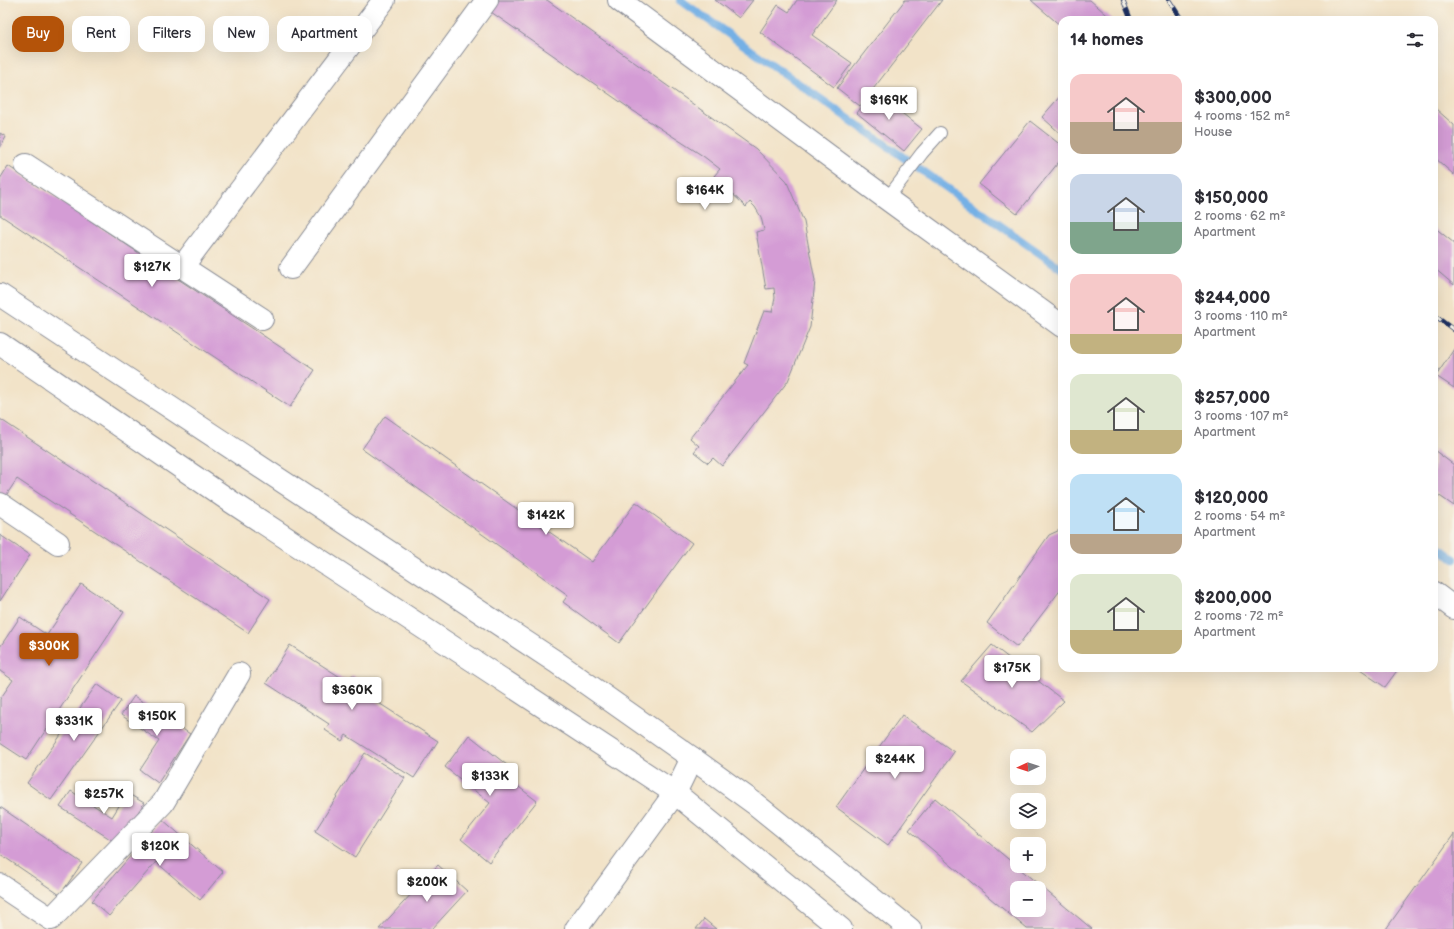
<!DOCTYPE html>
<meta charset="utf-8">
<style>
:root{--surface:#fff;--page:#f7f7f7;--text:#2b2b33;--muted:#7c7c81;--accent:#b45309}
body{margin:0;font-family:"Balsamiq Sans",sans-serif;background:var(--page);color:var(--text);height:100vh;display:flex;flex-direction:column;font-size:15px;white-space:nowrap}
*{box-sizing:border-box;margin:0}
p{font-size:13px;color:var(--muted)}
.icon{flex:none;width:22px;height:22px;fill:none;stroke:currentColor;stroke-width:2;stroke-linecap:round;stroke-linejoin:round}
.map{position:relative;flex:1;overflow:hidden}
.panel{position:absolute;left:1058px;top:16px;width:380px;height:656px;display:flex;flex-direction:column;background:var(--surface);border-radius:12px;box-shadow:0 4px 16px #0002}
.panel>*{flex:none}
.banner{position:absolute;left:12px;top:16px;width:380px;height:36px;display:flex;gap:8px}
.needle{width:26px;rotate:266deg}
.controls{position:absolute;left:1010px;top:749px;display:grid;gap:8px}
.controls a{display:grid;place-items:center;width:36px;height:36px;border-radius:8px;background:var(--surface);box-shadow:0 4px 16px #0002;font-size:20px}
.price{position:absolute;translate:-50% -34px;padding:0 9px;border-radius:4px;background:#fff;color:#222;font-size:13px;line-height:26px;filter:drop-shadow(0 1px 2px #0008)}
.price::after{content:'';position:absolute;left:50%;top:24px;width:12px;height:9px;margin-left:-6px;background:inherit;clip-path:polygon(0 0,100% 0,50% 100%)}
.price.active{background:var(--accent);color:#fff}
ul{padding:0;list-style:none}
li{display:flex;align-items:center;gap:12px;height:100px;padding:0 12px}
li span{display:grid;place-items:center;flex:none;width:112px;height:80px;border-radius:12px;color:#555}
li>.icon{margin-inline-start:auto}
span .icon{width:48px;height:48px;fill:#fffc;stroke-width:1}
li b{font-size:17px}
h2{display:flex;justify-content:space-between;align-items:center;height:48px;padding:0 12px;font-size:17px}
.pill{padding:0 14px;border-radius:12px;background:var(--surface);box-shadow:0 4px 16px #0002;font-size:14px;line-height:36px}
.pill.active{background:var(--accent);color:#fff}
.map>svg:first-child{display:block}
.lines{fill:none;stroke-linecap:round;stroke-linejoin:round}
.stream{stroke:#74b0e5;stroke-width:8}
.building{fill:#d49cd5;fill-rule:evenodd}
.service-casing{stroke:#868993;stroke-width:14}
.minor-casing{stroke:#868993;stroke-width:24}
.secondary-casing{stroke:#868993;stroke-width:24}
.service{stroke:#fff;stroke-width:12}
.minor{stroke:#fff;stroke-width:22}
.secondary{stroke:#fff;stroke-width:22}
.rail-casing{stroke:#1b2f5e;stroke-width:4.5}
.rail{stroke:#f7f3e8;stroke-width:3;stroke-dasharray:9;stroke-linecap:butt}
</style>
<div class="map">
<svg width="1454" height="929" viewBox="0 0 1454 929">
<rect width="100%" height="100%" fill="#f7f3e8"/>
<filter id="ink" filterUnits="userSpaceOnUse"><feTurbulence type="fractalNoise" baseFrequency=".025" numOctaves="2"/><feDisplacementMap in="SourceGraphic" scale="8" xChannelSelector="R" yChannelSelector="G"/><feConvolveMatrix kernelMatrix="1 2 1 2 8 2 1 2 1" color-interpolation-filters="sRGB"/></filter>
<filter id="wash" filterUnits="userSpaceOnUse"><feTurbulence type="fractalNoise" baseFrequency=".012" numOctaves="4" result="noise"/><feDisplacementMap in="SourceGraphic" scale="16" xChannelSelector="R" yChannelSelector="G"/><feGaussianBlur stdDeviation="0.9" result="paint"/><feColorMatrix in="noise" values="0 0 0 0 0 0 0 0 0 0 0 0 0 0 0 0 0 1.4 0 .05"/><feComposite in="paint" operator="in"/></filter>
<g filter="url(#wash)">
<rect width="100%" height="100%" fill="#f2e3c8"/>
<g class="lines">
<!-- stream -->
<g class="stream">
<polyline points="680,0 1062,269"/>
<polyline points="1434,544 1454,559"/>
</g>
</g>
<g id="blocks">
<!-- building -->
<g class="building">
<polygon points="499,0 547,0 756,149 786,180 804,222 815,281 810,327 788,381 722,466 713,458 708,463 694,452 699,446 690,438 748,365 744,363 764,311 772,312 775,298 774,288 766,289 756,232 764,230 761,217 755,207 750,202 746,207 714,176 720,169 703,156 632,110 491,12"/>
<polygon points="715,0 753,0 739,18"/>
<polygon points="797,0 837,0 812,35 852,63 834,87 760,32 778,5 789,12"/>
<polygon points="905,0 942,0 860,106 837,88"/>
<polygon points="1031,0 1090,0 1113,20 1062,20 1062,27"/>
<polygon points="874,91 922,129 904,151 857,113"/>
<polygon points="1062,94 1062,135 1042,117"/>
<polygon points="1436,109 1454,125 1454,175 1434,157 1434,112"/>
<polygon points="1030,121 1062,146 1062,158 1017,214 979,184"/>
<polygon points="0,133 6,137 0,148"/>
<polygon points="8,166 315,370 290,407 0,215 0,179"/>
<polygon points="1434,227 1454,243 1454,285 1434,268"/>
<polygon points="1454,349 1454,388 1436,376"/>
<polygon points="385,416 592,562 636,502 692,543 619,643 563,602 568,595 362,449"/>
<polygon points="0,419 270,599 248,633 17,479 5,497 0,494"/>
<polygon points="1434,450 1454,465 1454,506 1434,492"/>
<polygon points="1062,529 1062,588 1017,647 987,623 1049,535"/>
<polygon points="0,535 30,555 0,601"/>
<polygon points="81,584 124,612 26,760 0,743 0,699 13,680 0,671 0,647 20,617 47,635"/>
<polygon points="290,645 348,682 352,675 379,692 374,700 438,741 414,778 346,735 342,741 325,730 329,724 266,683"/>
<polygon points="992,645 1064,701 1032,732 961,681"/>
<polygon points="1357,668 1399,668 1385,687"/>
<polygon points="97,684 121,701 51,800 27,783"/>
<polygon points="134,696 190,734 158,783 140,770 159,741 121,715"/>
<polygon points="902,715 954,752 888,845 836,807"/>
<polygon points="469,735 517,773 511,781 537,801 489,862 461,839 490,803 445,767"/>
<polygon points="365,753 405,778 355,857 315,831"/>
<polygon points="71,791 112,817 127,793 144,803 118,844 60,807"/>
<path d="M935 798 1092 929H1027L909 830ZM1017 888H1039V910H1017Z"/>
<polygon points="0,807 82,863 60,895 0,854"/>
<polygon points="162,819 223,872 200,900 156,862 109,916 92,901"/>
<polygon points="1454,834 1454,929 1386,929"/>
<polygon points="438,865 467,891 432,929 379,929"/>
<polygon points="704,919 716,929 696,929"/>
</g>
</g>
</g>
<g filter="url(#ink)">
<use href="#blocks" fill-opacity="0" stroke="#868993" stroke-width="1"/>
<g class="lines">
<!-- service casing -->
<g class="service-casing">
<polyline id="service" points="887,199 922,153 940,133"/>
</g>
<!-- minor casing -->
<g class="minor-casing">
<g id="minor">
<polyline points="619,0 887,199 1062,326"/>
<polyline points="26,165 262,319"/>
<polyline points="182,267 384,0"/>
<polyline points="291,268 487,0"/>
<polyline points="0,504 58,543"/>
<polyline points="1434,593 1454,608"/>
<polyline points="0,885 51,919 163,803 239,674"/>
<polyline points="576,929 675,793 692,758"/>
</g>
</g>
<!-- secondary casing -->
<g class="secondary-casing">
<g id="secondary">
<polyline points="0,295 556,662 692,758 754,803 910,929"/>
<polyline points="0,344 233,503 675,793 841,929"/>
</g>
</g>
<!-- service -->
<use href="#service" class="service"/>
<!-- minor -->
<use href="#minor" class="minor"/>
<!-- secondary -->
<use href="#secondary" class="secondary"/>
<!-- rail casing -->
<g class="rail-casing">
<g id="rail">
<polyline points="1123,0 1131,20"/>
<polyline points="1169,0 1182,20"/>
<polyline points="1434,315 1454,330"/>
</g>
</g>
<!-- rail -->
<use href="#rail" class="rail"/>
</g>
</g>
</svg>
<div class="controls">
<a><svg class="needle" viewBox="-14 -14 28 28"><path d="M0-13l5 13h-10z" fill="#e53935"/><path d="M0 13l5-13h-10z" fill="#7c7c81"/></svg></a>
<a><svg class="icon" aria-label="layers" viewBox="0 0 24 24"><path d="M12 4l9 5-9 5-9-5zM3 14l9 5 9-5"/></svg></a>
<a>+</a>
<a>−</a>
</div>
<b class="price" style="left:889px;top:121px">$169K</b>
<b class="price" style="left:705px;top:211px">$164K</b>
<b class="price" style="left:152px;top:288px">$127K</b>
<b class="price" style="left:546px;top:536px">$142K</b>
<b class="price active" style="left:49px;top:667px">$300K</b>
<b class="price" style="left:1012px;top:689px">$175K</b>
<b class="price" style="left:352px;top:711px">$360K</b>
<b class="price" style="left:157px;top:737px">$150K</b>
<b class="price" style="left:74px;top:742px">$331K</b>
<b class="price" style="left:895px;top:780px">$244K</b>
<b class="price" style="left:490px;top:797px">$133K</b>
<b class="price" style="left:104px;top:815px">$257K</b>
<b class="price" style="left:160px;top:867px">$120K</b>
<b class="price" style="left:427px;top:903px">$200K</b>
<div class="banner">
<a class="pill active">Buy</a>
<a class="pill">Rent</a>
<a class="pill">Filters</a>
<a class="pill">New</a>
<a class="pill">Apartment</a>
</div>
<section class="panel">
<h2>14 homes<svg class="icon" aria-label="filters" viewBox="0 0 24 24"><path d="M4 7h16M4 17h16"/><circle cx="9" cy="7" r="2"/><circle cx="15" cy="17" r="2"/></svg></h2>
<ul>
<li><span style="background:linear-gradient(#f6c9c9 60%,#b9a48a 0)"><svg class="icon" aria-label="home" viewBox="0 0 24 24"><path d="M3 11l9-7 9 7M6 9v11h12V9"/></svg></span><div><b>$300,000</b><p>4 rooms · 152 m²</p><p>House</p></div></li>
<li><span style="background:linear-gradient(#c9d6e8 60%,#7fa58c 0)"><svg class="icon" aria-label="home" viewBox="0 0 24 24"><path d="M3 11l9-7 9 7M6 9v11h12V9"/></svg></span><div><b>$150,000</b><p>2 rooms · 62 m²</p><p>Apartment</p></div></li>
<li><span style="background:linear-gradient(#f6c9c9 75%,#c2b280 0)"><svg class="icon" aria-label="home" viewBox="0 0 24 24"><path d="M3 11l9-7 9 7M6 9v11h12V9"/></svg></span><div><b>$244,000</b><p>3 rooms · 110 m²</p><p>Apartment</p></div></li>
<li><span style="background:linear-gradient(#dfe7d0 70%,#c2b280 0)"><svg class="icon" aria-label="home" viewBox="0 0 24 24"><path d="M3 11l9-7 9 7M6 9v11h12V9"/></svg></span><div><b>$257,000</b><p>3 rooms · 107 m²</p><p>Apartment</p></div></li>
<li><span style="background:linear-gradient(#bfe0f5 75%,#b9a48a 0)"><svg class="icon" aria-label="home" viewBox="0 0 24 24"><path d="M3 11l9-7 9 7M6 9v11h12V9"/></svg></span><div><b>$120,000</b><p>2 rooms · 54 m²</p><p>Apartment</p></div></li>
<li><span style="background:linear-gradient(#dfe7d0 70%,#c2b280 0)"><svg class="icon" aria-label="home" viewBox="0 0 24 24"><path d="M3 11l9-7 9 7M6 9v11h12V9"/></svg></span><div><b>$200,000</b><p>2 rooms · 72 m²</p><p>Apartment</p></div></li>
</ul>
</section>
</div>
